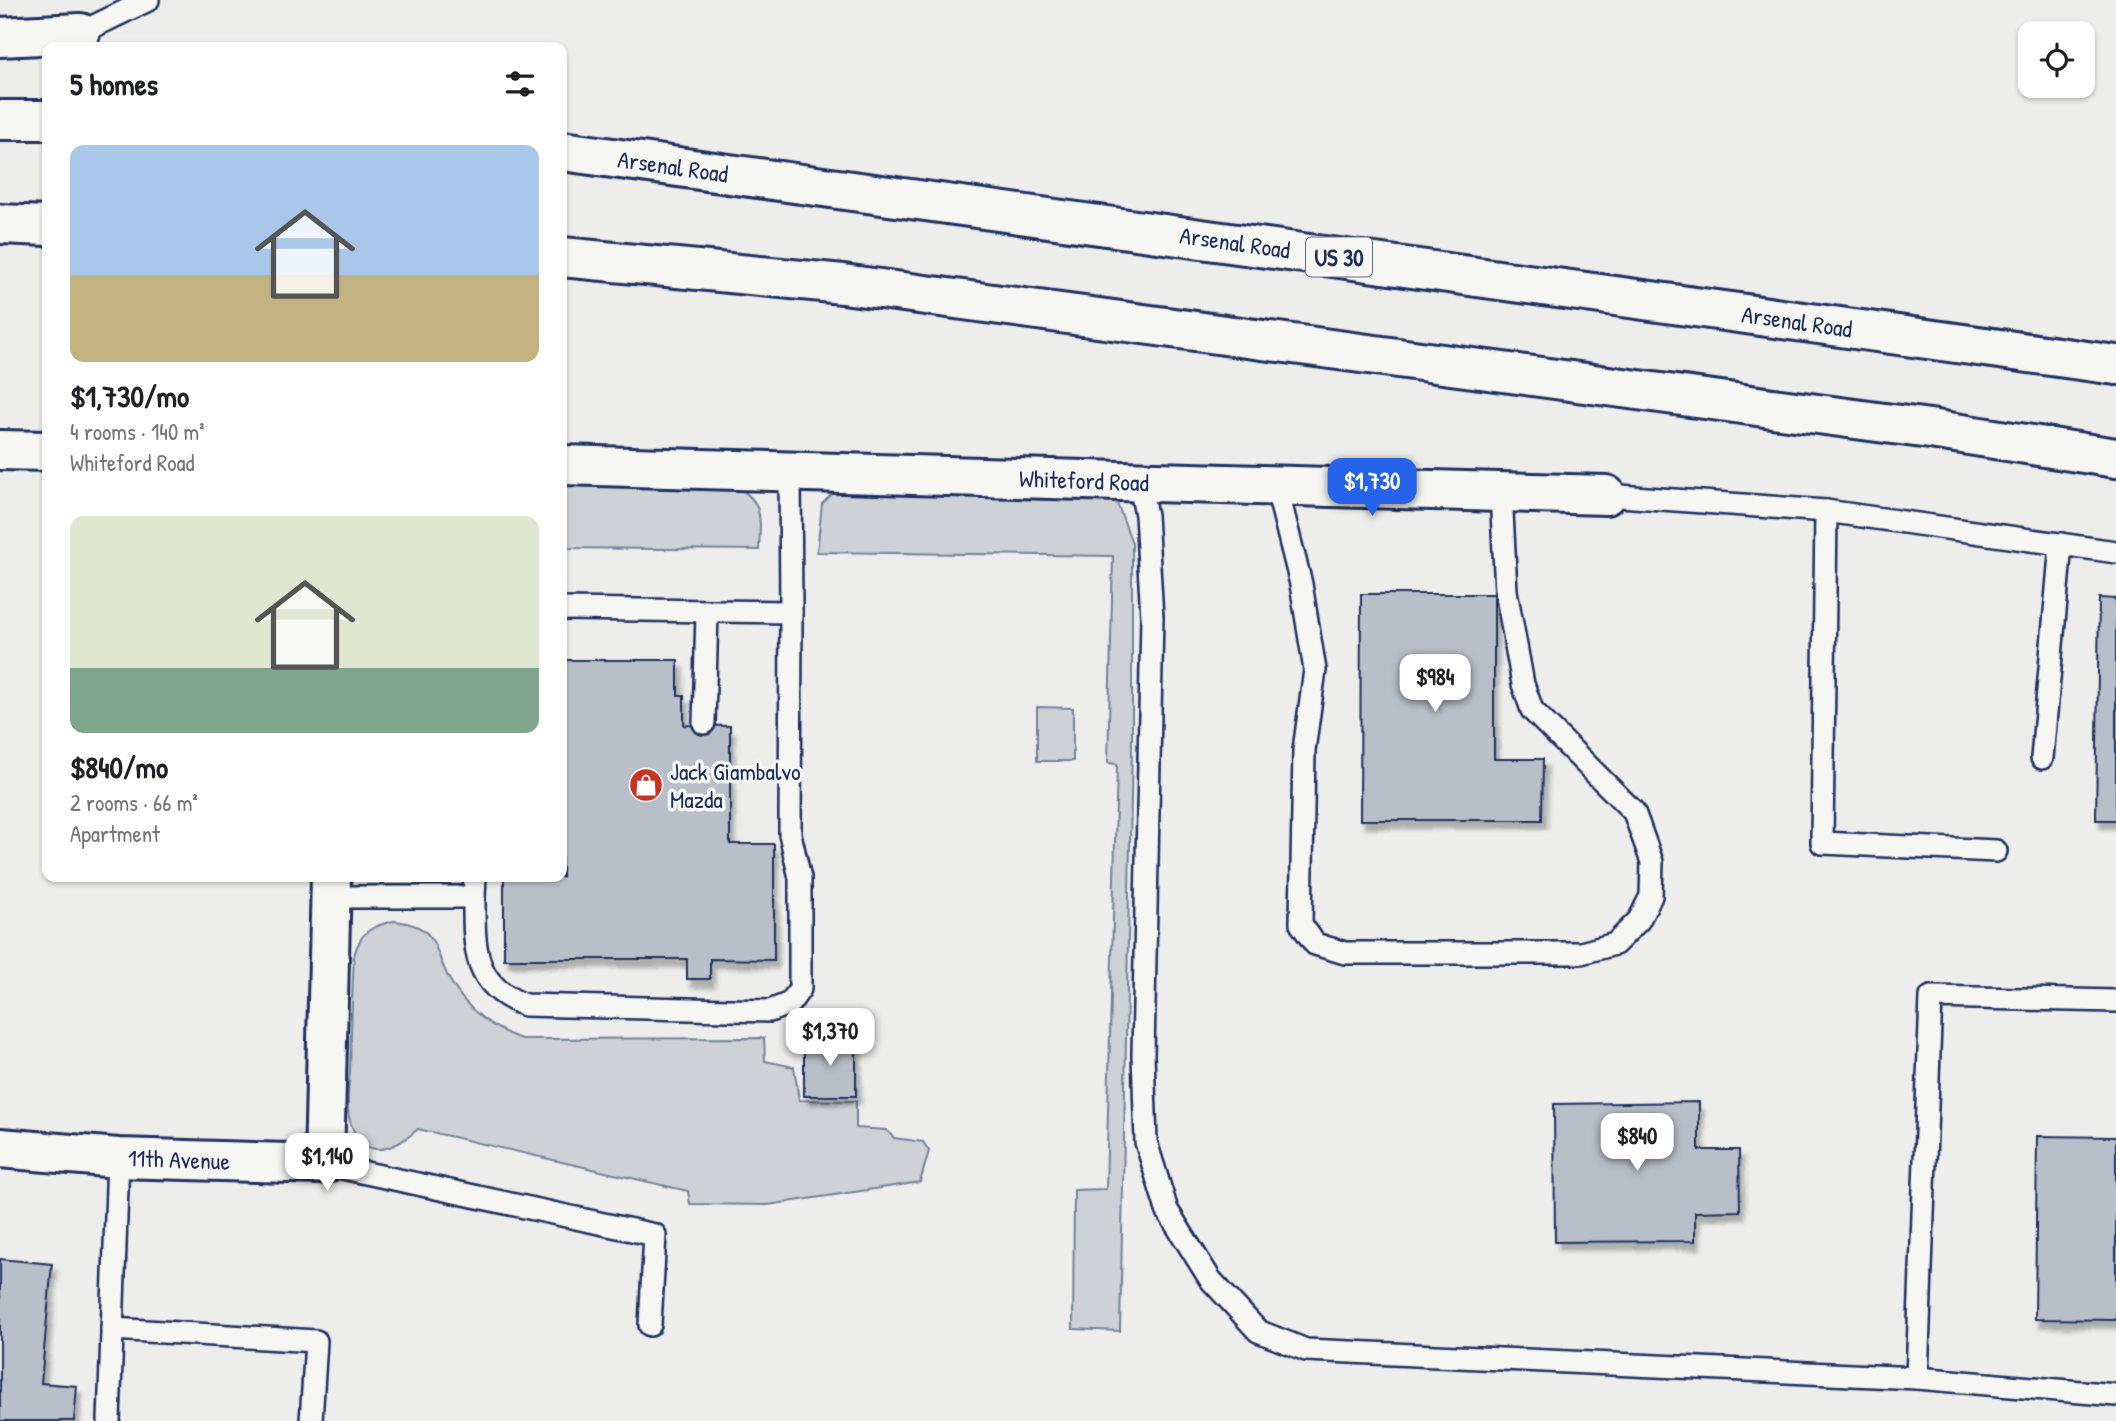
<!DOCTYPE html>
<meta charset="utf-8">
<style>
:root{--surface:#fff;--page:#f6f6f6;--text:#202124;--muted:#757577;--accent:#2563eb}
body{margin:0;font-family:"Patrick Hand",sans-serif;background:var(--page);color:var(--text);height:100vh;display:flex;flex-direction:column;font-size:26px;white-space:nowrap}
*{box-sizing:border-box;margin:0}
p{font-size:23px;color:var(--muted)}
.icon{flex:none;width:38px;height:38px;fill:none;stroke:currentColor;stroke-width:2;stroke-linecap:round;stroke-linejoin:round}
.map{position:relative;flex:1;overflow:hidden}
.side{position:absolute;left:42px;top:42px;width:525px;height:840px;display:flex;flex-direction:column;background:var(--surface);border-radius:14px;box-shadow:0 2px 5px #0004}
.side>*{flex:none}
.buttons{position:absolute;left:2018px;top:21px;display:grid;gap:14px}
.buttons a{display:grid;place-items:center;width:77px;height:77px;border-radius:14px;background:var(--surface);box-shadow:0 2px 5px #0004;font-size:35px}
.price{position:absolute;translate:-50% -60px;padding:0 16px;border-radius:14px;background:#fff;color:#222;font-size:23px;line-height:46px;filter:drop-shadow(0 2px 4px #0008)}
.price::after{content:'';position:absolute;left:50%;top:42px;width:21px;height:16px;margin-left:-10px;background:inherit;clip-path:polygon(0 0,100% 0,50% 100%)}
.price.selected{background:var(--accent);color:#fff}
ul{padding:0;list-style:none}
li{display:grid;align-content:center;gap:14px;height:371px;padding:0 28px}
li span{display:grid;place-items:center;height:217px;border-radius:14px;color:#555}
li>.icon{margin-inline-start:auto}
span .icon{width:126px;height:126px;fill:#fffc;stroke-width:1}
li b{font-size:30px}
h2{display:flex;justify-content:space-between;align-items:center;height:84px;padding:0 28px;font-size:30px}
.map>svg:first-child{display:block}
.green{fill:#ced2d7;stroke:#74809a;stroke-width:2}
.building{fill:#b9bfc8;stroke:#1b2f5e;stroke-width:2;filter:url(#shadow)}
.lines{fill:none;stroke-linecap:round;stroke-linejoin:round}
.lane-casing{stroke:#1b2f5e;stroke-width:26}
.street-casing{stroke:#1b2f5e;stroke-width:44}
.highway-casing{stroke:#1b2f5e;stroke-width:44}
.lane{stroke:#f6f6f2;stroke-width:21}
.street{stroke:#f6f6f2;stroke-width:38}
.highway{stroke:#f6f6f2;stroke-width:38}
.labels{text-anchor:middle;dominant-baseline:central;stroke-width:7;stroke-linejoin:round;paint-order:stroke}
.shield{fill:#f6f6f2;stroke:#5d6b8a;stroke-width:2}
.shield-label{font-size:23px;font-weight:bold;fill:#1b2f5e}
.street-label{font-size:24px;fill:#1b2f5e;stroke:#f6f6f2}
.poi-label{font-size:24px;fill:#1b2f5e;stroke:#f6f6f2;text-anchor:start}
</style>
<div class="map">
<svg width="2116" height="1421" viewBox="0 0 2116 1421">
<defs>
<filter id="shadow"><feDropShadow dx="4.5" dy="8" stdDeviation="2" flood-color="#0004"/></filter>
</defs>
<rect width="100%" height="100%" fill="#edeeec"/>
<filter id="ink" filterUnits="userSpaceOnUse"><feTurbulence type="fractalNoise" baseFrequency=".0143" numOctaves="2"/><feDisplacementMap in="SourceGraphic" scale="14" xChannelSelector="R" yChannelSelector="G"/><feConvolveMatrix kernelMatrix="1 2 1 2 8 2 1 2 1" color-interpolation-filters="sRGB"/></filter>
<g filter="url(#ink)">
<!-- green -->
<g class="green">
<path d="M562 484H732C765 501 760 517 759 550L562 548Z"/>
<polygon points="848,487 1113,492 1132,543 1132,747 1120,1331 1073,1329 1074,1190 1106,1189 1117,764 1108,763 1113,556 817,552 822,504 832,494"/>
<polygon points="1037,707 1073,708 1073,761 1037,761"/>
<path d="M393 921C443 925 431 953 454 987 471 1013 493 1029 521 1039L764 1038 765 1061 794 1067 799 1100 856 1101V1128L886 1130 894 1138 923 1142 929 1151 920 1182 768 1205 690 1204 688 1191 418 1129C395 1149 365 1164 351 1124 345 1108 349 1087 350 1070 351 1032 352 994 354 956 360 932 370 927 393 921Z"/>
</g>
<!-- building -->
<g class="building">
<polygon points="1361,594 1494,594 1494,759 1543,759 1542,820 1360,820"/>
<polygon points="2099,598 2116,599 2116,820 2096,820"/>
<polygon points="562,660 678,660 678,695 684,695 684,725 730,726 730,844 774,844 774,960 710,959 710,979 687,979 687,959 504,959 504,877 562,877"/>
<rect x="804" y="1039" width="52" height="57"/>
<polygon points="1699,1102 1699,1150 1739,1150 1740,1211 1695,1212 1695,1241 1555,1242 1554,1104"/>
<polygon points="2037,1136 2116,1137 2116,1320 2035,1319"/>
<polygon points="0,1259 52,1264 41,1383 77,1386 74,1421 0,1421"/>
</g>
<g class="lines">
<!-- lane casing -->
<g class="lane-casing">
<g id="lane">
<polyline points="80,33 148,0"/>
<polyline points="1139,481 1146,515 1152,617 1143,1055 1146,1142 1167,1210 1210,1279 1258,1331 1306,1350 1917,1378 2116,1395"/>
<polyline points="1276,485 1301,584 1315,670 1304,750 1301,924 1315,944 1345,953 1581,953 1615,944 1639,920 1651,896 1652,862 1634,812 1532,710 1523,684 1506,591 1501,492"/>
<polyline points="1606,495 1826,511 2116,552"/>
<polyline points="1826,511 1822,843 1996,851"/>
<polyline points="562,609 791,612 790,472"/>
<polyline points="704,723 707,612"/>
<polyline points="2042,758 2061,544"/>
<polyline points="330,897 474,897 475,877"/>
<path d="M474 897C474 946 472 986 525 1005L770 1011 790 1003 800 989V878L790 834 791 612"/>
<polyline points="324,1164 655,1235 650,1325"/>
<polyline points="112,1329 316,1341 311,1421"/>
<polyline points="1917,1378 1931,997 2116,1001"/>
<polyline points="109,1421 118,1158"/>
</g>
</g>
<!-- street casing -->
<g class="street-casing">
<g id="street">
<polyline points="0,37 80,33"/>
<polyline points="0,450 47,451"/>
<polyline points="562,465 1606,495"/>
<polyline points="0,1148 118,1158 324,1164 331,877"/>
</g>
</g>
<!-- highway casing -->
<g class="highway-casing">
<g id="highway">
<polyline points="0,120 47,120"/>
<polyline points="562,151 2116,365"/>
<polyline points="0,224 47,226"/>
<polyline points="562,257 843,284 1930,429 2116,458"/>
</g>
</g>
<!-- lane -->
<use href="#lane" class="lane"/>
<!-- street -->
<use href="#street" class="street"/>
<!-- highway -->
<use href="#highway" class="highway"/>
</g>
</g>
<!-- icons -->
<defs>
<g id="shop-disc" transform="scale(1.75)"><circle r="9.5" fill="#c8321e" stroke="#f6f6f2"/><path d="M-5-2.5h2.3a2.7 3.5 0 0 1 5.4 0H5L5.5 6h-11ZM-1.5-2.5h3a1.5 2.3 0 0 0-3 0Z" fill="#fff"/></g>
</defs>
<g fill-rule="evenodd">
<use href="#shop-disc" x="646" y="785"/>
</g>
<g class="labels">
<!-- shield labels -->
<rect class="shield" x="1306" y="237.5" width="66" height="39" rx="5"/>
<g class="shield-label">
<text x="1339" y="257">US 30</text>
</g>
<!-- street labels -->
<g class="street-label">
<text transform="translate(673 166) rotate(8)">Arsenal Road</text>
<text transform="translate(1235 242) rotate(8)">Arsenal Road</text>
<text transform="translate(1797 321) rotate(8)">Arsenal Road</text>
<text transform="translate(1084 480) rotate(2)">Whiteford Road</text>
<text transform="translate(179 1159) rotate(2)">11th Avenue</text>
</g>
<!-- poi labels -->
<g class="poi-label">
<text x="670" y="771">Jack Giambalvo<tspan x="670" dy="28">Mazda</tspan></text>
</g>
</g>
</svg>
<div class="buttons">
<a><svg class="icon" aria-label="locate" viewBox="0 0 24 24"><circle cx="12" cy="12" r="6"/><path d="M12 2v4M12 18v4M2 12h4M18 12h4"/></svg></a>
</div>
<b class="price selected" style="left:1372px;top:518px">$1,730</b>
<b class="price" style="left:1435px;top:714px">$984</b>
<b class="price" style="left:830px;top:1068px">$1,370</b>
<b class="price" style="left:1637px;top:1173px">$840</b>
<b class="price" style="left:327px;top:1193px">$1,140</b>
<section class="side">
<h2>5 homes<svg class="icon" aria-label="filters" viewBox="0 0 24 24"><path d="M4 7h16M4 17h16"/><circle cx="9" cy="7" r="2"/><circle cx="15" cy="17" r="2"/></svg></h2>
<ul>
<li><span style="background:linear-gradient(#a9c7e8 60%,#c2b280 0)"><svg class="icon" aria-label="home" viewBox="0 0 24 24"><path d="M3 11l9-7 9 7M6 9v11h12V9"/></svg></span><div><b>$1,730/mo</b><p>4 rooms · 140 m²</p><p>Whiteford Road</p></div></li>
<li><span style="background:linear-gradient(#dfe7d0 70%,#7fa58c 0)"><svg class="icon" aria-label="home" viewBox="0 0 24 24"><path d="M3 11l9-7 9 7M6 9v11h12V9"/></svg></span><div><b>$840/mo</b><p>2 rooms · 66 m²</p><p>Apartment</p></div></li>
</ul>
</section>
</div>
